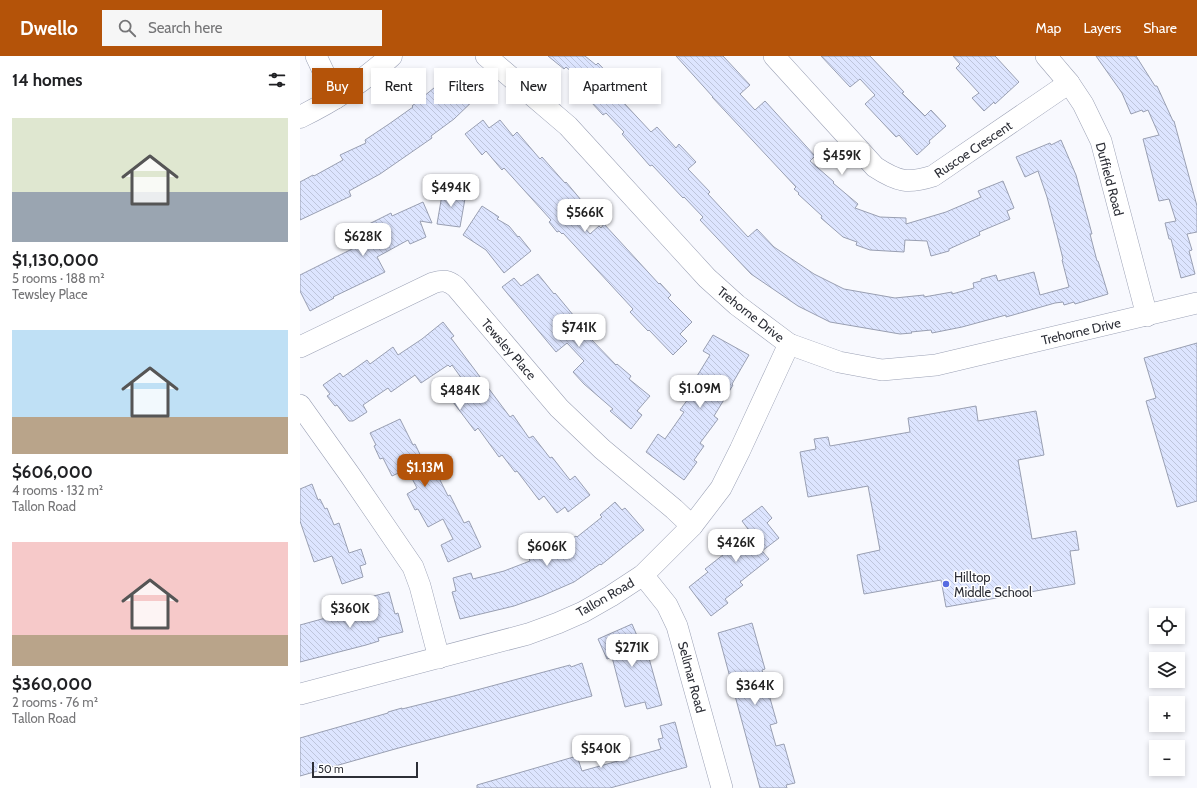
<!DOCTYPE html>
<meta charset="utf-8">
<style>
:root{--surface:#fff;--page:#f6f6f6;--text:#202124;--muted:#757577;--accent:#b45309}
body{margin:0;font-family:Cabin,sans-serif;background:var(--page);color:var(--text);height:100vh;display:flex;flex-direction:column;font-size:15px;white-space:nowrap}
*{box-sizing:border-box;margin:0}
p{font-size:13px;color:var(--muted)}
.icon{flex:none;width:22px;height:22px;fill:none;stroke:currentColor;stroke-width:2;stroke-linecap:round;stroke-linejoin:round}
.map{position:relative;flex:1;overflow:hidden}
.drawer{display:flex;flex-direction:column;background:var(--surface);width:300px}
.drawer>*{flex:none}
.banner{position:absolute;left:12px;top:12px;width:380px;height:36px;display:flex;gap:8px}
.buttons{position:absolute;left:849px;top:552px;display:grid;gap:8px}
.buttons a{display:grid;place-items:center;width:36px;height:36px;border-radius:0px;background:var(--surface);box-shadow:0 2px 6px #0003;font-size:20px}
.scale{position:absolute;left:12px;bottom:10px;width:106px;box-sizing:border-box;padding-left:4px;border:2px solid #2d2f37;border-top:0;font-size:11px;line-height:14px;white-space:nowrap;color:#2d2f37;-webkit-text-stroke:3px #fff;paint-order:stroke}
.price{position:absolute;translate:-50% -34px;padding:0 9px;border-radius:8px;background:#fff;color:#222;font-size:13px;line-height:26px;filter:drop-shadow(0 1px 2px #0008)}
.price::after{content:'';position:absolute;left:50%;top:24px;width:12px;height:9px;margin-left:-6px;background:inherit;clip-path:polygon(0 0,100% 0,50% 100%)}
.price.current{background:var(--accent);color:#fff}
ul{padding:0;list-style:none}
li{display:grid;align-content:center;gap:8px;height:212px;padding:0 12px}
li span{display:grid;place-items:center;height:124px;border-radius:0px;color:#555}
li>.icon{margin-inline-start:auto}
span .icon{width:72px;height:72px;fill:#fffc;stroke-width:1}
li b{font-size:17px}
h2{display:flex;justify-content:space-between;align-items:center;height:48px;padding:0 12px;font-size:17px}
.chip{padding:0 14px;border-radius:0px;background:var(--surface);box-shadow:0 2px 6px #0003;font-size:14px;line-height:36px}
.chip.current{background:var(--accent);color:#fff}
header{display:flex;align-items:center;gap:24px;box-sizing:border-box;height:56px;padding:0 20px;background:var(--accent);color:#fff}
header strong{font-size:19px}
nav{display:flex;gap:22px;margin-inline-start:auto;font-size:14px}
.search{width:280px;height:36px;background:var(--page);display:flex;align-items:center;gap:10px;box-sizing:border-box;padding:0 14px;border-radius:0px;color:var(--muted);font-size:15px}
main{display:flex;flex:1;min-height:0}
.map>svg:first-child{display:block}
.building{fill:url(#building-back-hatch);stroke:#999fb2}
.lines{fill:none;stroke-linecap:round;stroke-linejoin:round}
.minor-casing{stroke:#9ba1b5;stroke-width:22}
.major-casing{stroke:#9ba1b5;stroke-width:23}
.minor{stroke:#fff;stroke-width:21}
.major{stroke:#fff;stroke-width:22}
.poi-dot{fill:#566be1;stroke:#fff;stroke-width:1.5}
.labels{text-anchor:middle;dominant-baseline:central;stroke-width:3;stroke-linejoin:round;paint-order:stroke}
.street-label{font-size:13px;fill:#2d2f37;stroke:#fff}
.poi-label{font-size:13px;fill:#2d2f37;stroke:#fff;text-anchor:start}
</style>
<header>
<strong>Dwello</strong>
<div class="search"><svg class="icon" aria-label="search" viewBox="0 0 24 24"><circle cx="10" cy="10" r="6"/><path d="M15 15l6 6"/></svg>Search here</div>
<nav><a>Map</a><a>Layers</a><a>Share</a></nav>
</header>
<main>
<section class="drawer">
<h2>14 homes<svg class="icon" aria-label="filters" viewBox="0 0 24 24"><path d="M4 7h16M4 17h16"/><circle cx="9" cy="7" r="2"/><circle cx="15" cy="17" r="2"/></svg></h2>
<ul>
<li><span style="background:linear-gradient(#dfe7d0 60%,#9aa5b1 0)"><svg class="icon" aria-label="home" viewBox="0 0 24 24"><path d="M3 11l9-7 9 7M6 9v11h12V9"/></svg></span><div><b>$1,130,000</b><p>5 rooms · 188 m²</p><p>Tewsley Place</p></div></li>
<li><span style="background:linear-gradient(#bfe0f5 70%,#b9a48a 0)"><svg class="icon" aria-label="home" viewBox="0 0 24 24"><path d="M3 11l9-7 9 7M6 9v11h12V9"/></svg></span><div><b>$606,000</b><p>4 rooms · 132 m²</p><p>Tallon Road</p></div></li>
<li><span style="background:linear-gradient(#f6c9c9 75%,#b9a48a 0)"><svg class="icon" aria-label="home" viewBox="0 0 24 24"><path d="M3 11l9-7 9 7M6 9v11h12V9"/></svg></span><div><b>$360,000</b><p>2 rooms · 76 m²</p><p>Tallon Road</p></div></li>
</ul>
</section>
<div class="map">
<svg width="897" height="732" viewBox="0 0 897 732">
<defs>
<pattern id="building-back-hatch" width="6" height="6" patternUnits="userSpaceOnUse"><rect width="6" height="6" fill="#dde5ff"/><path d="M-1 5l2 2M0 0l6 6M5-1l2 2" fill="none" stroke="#bec5db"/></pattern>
</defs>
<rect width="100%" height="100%" fill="#f8f9fe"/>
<!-- building -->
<g class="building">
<polygon points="248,0 285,0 296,9 298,7 315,25 309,31 351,76 357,71 376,92 379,88 396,106 388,113 410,136 408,138 448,181 457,173 474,191 514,218 544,233 595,242 624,239 624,241 652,236 652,238 674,232 673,227 681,225 681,223 696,219 698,225 734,216 740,239 769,231 762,204 763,203 757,179 747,141 738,115 725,121 716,101 750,87 751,89 761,84 776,119 792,178 790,178 797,205 798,205 808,238 775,248 774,246 764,249 763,246 755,247 706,261 706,259 662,271 632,277 631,274 611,276 612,277 600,278 530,266 498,250 451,218 400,164 403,161 384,141 383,142 352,109 350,110 322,78 324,76 306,57 303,59 279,33 285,27 266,11 264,13"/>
<polygon points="376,0 423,0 450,29 440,38 455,54 465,45 515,100 510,105 534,126 533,127 558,148 555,152 580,161 606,162 606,168 646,156 681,141 678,135 703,125 714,152 707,155 710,163 679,176 680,179 649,193 649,195 631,200 627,185 605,184 604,196 570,194 556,189 557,186 543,181 521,162 522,160 498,138 499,137 494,133 496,131 412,41 413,41"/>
<polygon points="521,0 570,0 604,36 602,37 625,60 631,54 646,70 629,85 630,87 617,99 599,79 596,81 565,48 575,39 560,23 550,31"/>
<polygon points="653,0 695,0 719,26 695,48 694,46 684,55 672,42 679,37 656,12 660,8"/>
<polygon points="796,0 836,0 855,30 857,30 873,65 874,65 897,150 897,176 887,178 892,194 889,195 895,218 881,222 871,183 869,183 865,167 876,165 869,143 859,145 843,83 859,79 848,54 843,56 842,54 831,58 822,37"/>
<polygon points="152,12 179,39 154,63 131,80 132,82 80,118 49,135 51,140 0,164 0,126 13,119 14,120 43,104 40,99 66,87 65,84 89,68 113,51 112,50 140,27 139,26"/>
<polygon points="183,64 189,72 200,64 213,80 217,76 240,103 242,101 265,127 266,126 286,150 274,160 290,178 299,170 301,172 304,168 359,228 360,227 371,239 368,242 392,266 380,278 387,285 373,299 349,274 348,275 330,256 333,253 263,177 262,178 259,175 257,176 249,166 251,164 204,112 202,114 186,95 182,99 165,78"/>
<polygon points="143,133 166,137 160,171 137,168"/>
<polygon points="123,146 132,167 120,165 126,181 110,188 108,184 77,201 85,216 33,241 34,242 10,255 0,235 0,219 72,183 65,170 91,157 92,160"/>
<polygon points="182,150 199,161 197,163 209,170 218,181 219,180 231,195 204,217 186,194 163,179"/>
<polygon points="238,218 254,238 255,237 274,260 291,281 290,282 316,309 317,308 331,320 329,323 350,340 337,355 342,359 331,373 310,355 313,353 284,328 273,316 284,305 267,287 256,296 202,231 214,222 221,230"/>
<polygon points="143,266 154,280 151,282 210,361 213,359 229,382 233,380 250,402 252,401 270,424 275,420 290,439 268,456 265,451 257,457 244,440 239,444 217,415 215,416 202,399 199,401 178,372 175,375 150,342 167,330 152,309 150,311 148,309 121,327 115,319 91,336 88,332 63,349 67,356 53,365 49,365 37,349 35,350 27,340 30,338 23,329 40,317 43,321 67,304 70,308 93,291 98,299 122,283"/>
<polygon points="413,279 449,299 432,328 433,329 414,360 418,363 400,387 404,390 394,404 397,406 384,424 346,396 358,378 365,383 384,356 380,354 399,328 394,325 410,299 403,295"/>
<polygon points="897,287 897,445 877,451 846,345 856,342 844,302"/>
<polygon points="676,350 678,365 736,355 744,399 718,404 732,483 776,475 779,494 770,495 775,528 646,551 641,524 564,538 557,499 580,494 568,430 508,441 500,396 516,393 514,383 528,381 530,390 610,376 608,362"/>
<polygon points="100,363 113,389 115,388 128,415 134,412 148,440 150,439 164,467 169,465 181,491 148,506 141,489 153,483 143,463 128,471 118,453 115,454 107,438 117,432 107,413 92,420 83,402 80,403 74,390 76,389 70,377"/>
<polygon points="12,428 18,444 20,443 25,453 27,452 34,469 39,467 49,497 61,493 66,508 60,510 63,521 42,528 32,500 14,506 0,465 0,433"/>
<polygon points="315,446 322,454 325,452 344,474 301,509 300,508 274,526 242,540 214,550 160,563 152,536 156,535 153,522 171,517 173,523 204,515 230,505 229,502 248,494 249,498 276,480 277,481 302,461 300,459"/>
<polygon points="462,450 472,462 467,467 479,482 462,495 469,503 440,526 443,529 425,543 428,547 411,560 389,531 408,516 405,513 428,495 426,492 448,473 442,465"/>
<polygon points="89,536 95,558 98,557 103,576 78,582 79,585 66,589 0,606 0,569 73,549 70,541"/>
<polygon points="452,567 465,613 462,614 477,667 470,669 476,690 484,688 495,727 486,729 487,732 460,732 418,577"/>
<polygon points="332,568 344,596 347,595 362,649 347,653 345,646 325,651 312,601 307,603 298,583"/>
<polygon points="282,607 292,640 95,693 0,720 0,682 88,657 88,656 102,652 102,653 158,639 270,609 271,611"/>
<polygon points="375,666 387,711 310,732 177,732 177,729 277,700 282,715 361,693 358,683 363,682 360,670"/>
</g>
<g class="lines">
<!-- minor casing -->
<g class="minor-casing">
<g id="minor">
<polyline points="16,0 36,42"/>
<polyline points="186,0 268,70 407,222 437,249 489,288 539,306 582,314 636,309 897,247"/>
<path d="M474 0 575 111C598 126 608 128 633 120L769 27"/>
<polyline points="746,0 769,27 783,48 801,85 847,260"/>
<path d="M0 291 133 227C143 224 148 224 156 231L259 352 302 393 374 453 392 470"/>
<polyline points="0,349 50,419 113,511 120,530 139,602"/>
<polyline points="343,519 367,549 377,570 422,732"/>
<polyline points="0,638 228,578 258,567 283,556 311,540 343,519 392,470 421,432 440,394 489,288"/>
</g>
</g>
<!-- major casing -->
<g class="major-casing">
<path id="major" d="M0 61C33 45 64 25 91 0"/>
</g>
<!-- minor -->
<use href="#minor" class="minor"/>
<!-- major -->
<use href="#major" class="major"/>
</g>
<!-- markers -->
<circle class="poi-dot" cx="646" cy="528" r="4"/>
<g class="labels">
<!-- street labels -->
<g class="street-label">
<text transform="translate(673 93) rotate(-34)">Ruscoe Crescent</text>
<text transform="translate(810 123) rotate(75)">Duffield Road</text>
<text transform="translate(451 258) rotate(38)">Trehorne Drive</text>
<text transform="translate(781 275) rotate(-13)">Trehorne Drive</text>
<text transform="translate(209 293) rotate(49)">Tewsley Place</text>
<text transform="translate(305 541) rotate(-30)">Tallon Road</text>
<text transform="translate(392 621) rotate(75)">Sellmar Road</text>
</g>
<!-- poi labels -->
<g class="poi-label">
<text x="654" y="521">Hilltop<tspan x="654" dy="15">Middle School</tspan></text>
</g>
</g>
</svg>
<div class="buttons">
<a><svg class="icon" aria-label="locate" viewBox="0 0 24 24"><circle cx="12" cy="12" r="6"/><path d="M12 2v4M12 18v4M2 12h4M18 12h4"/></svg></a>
<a><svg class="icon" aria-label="layers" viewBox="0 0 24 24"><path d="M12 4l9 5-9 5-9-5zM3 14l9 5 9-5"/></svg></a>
<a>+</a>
<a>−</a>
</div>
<div class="scale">50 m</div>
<b class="price" style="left:542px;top:120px">$459K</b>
<b class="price" style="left:151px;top:152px">$494K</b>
<b class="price" style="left:285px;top:177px">$566K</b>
<b class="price" style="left:63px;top:201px">$628K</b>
<b class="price" style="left:279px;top:292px">$741K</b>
<b class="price" style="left:400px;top:353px">$1.09M</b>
<b class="price" style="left:160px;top:355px">$484K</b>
<b class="price current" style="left:125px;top:432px">$1.13M</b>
<b class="price" style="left:436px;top:507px">$426K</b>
<b class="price" style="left:247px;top:511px">$606K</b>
<b class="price" style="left:50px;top:573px">$360K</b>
<b class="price" style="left:332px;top:612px">$271K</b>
<b class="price" style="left:455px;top:650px">$364K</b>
<b class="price" style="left:301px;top:713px">$540K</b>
<div class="banner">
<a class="chip current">Buy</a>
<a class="chip">Rent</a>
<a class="chip">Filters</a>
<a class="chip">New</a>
<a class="chip">Apartment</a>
</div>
</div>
</main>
